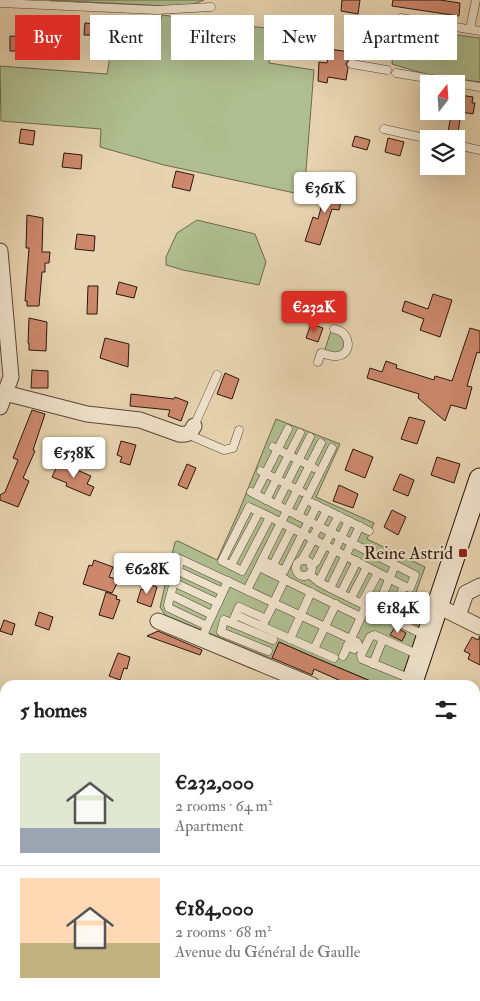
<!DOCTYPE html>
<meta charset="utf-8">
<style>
:root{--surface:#fff;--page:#f2f2f2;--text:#222;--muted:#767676;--line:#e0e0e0;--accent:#d93025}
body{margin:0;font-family:"IM FELL Double Pica",serif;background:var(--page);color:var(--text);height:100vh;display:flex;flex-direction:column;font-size:19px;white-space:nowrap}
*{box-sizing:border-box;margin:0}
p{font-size:16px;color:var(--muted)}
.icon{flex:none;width:28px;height:28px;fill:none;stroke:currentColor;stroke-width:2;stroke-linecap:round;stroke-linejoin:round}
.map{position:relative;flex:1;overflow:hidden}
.sheet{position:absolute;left:0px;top:680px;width:480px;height:321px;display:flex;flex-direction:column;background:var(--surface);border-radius:15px 15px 0 0;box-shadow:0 5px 20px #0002}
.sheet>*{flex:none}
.hud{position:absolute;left:15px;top:15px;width:450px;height:45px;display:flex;gap:10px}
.needle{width:32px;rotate:17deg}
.tools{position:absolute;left:420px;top:75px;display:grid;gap:10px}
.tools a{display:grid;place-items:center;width:45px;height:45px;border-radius:0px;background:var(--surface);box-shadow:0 5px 20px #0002;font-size:25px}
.price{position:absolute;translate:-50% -42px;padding:0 11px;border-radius:5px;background:#fff;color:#222;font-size:16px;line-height:32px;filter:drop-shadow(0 1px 2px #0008)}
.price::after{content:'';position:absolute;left:50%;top:30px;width:15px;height:11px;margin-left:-8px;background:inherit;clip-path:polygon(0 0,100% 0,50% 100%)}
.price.on{background:var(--accent);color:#fff}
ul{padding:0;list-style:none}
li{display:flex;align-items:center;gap:15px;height:125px;padding:0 20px}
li+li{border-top:1px solid var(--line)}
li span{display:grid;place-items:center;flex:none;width:140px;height:100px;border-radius:0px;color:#555}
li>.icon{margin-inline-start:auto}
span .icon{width:60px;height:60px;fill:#fffc;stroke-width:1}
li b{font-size:21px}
h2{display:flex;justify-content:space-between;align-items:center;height:60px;padding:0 20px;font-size:21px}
.pill{padding:0 18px;border-radius:0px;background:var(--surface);box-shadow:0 5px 20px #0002;font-size:18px;line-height:45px}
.pill.on{background:var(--accent);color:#fff}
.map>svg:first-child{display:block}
.green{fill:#afbe90;stroke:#6c6a4f}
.building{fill:#cd886c;stroke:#2a170e}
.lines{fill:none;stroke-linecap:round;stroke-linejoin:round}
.lane-casing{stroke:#594636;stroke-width:9}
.street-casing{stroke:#594636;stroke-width:17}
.secondary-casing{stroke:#2a170e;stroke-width:23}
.lane{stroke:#efe2cb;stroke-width:8}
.street{stroke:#efe2cb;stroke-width:15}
.secondary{stroke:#efe2cb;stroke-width:21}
.poi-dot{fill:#8f2418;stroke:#efe2cb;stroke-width:2}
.labels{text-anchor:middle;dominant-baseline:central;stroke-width:4;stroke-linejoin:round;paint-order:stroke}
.poi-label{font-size:18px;fill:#2a170e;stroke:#efe2cb;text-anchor:end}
</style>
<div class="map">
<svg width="480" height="1001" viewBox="0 0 480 1001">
<rect width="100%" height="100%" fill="#e7d3af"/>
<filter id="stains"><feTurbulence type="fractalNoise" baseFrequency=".004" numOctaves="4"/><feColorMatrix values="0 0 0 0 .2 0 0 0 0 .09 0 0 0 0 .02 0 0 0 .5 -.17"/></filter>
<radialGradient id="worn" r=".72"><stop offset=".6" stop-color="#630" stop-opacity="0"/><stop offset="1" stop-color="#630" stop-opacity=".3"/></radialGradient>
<!-- green -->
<g class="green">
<polygon points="49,0 204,0 186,7"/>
<polygon points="162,15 273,29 269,63 314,70 304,195 164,165 100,147 101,129 1,121 0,66 107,74 113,39 154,46"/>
<polygon points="395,27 480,38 480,82 429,75 392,64"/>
<polygon points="197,220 255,234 266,262 259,285 183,270 166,265 166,257 177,233"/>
<polygon points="331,331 333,331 344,337 344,349 339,354 327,352 325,349"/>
<polygon points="276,419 340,444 316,497 374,523 367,539 425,567 406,620 420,626 400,685 380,685 279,642 272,659 165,615 160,607 175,542 178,541 217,560 239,511"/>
</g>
<!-- building -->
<g class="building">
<polygon points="342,0 360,0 358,14 341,11"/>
<polygon points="393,0 440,0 460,3 459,16 392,6"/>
<polygon points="42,16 58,17 57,33 41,31"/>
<polygon points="85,23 97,24 97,35 84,35"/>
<polygon points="127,29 156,34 154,46 125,41"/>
<polygon points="10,36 25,37 24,51 10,51"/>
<polygon points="329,49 350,52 349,59 346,64 348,68 346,80 328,77 327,83 318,81 319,62 327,63"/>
<polygon points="460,95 473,97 472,103 475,103 473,114 461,112 458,133 448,131 452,111 456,111 456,102 459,103"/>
<polygon points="21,129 35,131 33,145 19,143"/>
<polygon points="355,136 370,140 367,150 352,146"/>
<polygon points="388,138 404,142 400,156 385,152"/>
<polygon points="64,153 82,155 81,169 62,167"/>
<polygon points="176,171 194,175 190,191 172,187"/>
<polygon points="327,185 344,190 339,210 332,209 320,245 305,241 313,217 318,219"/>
<polygon points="27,215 43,218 42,252 50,252 49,263 45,263 45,272 42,272 39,306 27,306 27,301 25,301 29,248 26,248"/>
<polygon points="77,234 95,236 94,251 75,249"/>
<polygon points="119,282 137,287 134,298 116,294"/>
<polygon points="88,286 98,286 97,314 87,314"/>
<polygon points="433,294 452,300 440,337 420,330 424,319 402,311 405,301 428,309"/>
<polygon points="29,318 47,322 46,351 29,350 29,343 28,343"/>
<polygon points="311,324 323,328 318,342 306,338"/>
<polygon points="470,328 480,331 480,353 477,352 467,386 472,387 466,409 451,405 445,421 418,398 419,394 367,378 370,368 382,372 386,361 397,365 396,368 434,380 435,376 452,381"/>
<polygon points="105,338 129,344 128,367 100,358"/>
<polygon points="32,370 48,371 48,388 31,388"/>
<polygon points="225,373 239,379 232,399 217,394"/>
<polygon points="131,394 174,399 175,397 188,402 181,421 168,416 170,410 130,406"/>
<polygon points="32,410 45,414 33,450 35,451 23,478 29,481 18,507 0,500 0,495 5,492 18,460 13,458"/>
<polygon points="409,417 425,421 417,444 401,439"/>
<polygon points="121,441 136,445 130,465 120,462 122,457 117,455"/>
<polygon points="353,449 373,457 365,478 345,470"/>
<polygon points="437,457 460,464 454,483 431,475"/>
<polygon points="59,462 91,476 87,484 94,487 90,496 66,486 67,483 52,477"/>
<polygon points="187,464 196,468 187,489 178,485"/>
<polygon points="400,474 414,480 408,496 393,490"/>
<polygon points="339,485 358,494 353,508 333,501"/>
<polygon points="392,510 406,517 398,535 384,527"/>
<polygon points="94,560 113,567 109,577 119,580 112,593 83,584 89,565 92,566"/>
<polygon points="146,583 157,587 151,607 137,602 141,589 144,590"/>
<polygon points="106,592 117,596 116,599 120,600 113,619 99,615"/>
<polygon points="39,612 53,617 49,630 35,625"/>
<polygon points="4,620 15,624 12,635 0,631"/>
<polygon points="395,627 406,633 402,641 390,635"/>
<polygon points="158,631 202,650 200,655 147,636"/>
<polygon points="480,636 480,665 468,659 470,654 464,651 472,637 478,640"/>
<polygon points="279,642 318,659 380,685 350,685 314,669 312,675 272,658"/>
<polygon points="118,653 130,657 127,669 124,668 120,680 109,676"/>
</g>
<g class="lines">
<!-- lane casing -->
<g class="lane-casing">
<g id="lane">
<polyline points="0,3 157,10 211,7"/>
<polyline points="401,18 480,31"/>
<polyline points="470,29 476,0"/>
<polyline points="352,64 387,70"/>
<polyline points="396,73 480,87"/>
<polyline points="384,129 429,139"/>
<polyline points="456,145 480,150"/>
<path d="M318 362 321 353C326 354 332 357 337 356 353 355 351 331 334 329"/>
<polyline points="194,426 217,375"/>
<polyline points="194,437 224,450 233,448 239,430"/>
<polyline points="273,447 314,468"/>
<polyline points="261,471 302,492"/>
<polyline points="251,492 415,575 410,588 404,586 346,556 270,517"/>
<polyline points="255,494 288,429"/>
<polyline points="266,500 300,433"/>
<polyline points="312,503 369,531"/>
<polyline points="276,505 310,437"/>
<polygon points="249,507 270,517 242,571 222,561"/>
<polyline points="298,516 332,448"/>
<polyline points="330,532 339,516"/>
<polyline points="312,539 327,510"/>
<polyline points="262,560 284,571 317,505"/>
<polyline points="302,560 313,540"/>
<circle cx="304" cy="568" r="8"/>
<polyline points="231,565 259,512"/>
<polyline points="273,565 292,528"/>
<polyline points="311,566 316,562 331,533"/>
<polyline points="259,567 361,617"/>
<polyline points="178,571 223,592"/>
<polyline points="309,574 319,582 330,588 418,632 426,635"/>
<polyline points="173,582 218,603"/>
<polyline points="319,582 349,521"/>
<polyline points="330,588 360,526"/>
<polyline points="247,590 321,443"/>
<polyline points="341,593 357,561"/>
<polyline points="171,595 212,615"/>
<polyline points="351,598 367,567"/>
<polyline points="275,600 285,579"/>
<polyline points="362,603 378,573"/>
<polyline points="276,604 357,642 359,647 354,649 347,646"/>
<polyline points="376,611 395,565"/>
<polyline points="236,615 263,627 264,623"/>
<polyline points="391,618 404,586"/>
<polyline points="232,623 273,640"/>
<polyline points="207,626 169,608 168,605 176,574 178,571 180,559 272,602"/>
<polyline points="263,627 334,658"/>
<polyline points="202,639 207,626 228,581"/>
<polyline points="290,639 311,592"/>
<polyline points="314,649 336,604"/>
<polyline points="268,651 221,632 224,620 232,623 239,607 266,619 273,605"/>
<polyline points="343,656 366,606"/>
<polyline points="373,664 383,639"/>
<polyline points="411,679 362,659 361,655 370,637 374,635 419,655"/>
</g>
</g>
<!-- street casing -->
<g class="street-casing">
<g id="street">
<polyline points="0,251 11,377 0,407"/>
<path d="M5 393 87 414 140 420 179 434C187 435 190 434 194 426"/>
<polyline points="438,606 480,627"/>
<polyline points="458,616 466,593 480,586"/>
<polyline points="158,621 312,685"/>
<polyline points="0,848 5,849"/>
<polyline points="475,860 480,862"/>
</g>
</g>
<!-- secondary casing -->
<g class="secondary-casing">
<g id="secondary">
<polyline points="411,685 480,479"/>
<polyline points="310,1001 311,996"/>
</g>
</g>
<!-- lane -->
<use href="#lane" class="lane"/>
<!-- street -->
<use href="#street" class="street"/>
<!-- secondary -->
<use href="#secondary" class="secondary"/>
</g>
<!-- markers -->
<rect class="poi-dot" x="458" y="548" width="10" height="10" rx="2.5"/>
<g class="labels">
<!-- poi labels -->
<g class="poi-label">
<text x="453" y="553">Reine Astrid</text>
</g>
</g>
<rect width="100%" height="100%" filter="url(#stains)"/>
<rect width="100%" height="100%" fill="url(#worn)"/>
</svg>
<div class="tools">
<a><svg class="needle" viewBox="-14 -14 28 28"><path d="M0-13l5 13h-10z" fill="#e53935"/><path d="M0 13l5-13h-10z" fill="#767676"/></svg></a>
<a><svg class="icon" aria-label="layers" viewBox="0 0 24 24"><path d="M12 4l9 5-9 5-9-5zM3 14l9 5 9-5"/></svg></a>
</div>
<b class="price" style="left:325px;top:214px">€361K</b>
<b class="price on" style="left:314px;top:333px">€232K</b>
<b class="price" style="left:74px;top:479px">€538K</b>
<b class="price" style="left:147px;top:595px">€628K</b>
<b class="price" style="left:398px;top:634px">€184K</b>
<div class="hud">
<a class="pill on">Buy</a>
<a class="pill">Rent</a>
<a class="pill">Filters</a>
<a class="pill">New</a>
<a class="pill">Apartment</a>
</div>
<section class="sheet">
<h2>5 homes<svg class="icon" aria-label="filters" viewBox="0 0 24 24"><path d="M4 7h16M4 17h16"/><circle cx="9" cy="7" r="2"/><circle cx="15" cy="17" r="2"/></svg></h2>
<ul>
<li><span style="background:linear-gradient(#dfe7d0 75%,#9aa5b1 0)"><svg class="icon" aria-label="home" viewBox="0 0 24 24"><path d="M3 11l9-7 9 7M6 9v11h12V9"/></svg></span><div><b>€232,000</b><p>2 rooms · 64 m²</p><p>Apartment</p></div></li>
<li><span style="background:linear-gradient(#ffd9b3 65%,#c2b280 0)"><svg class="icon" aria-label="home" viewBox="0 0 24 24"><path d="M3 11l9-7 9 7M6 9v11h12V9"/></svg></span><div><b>€184,000</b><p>2 rooms · 68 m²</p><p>Avenue du Général de Gaulle</p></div></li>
</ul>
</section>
</div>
